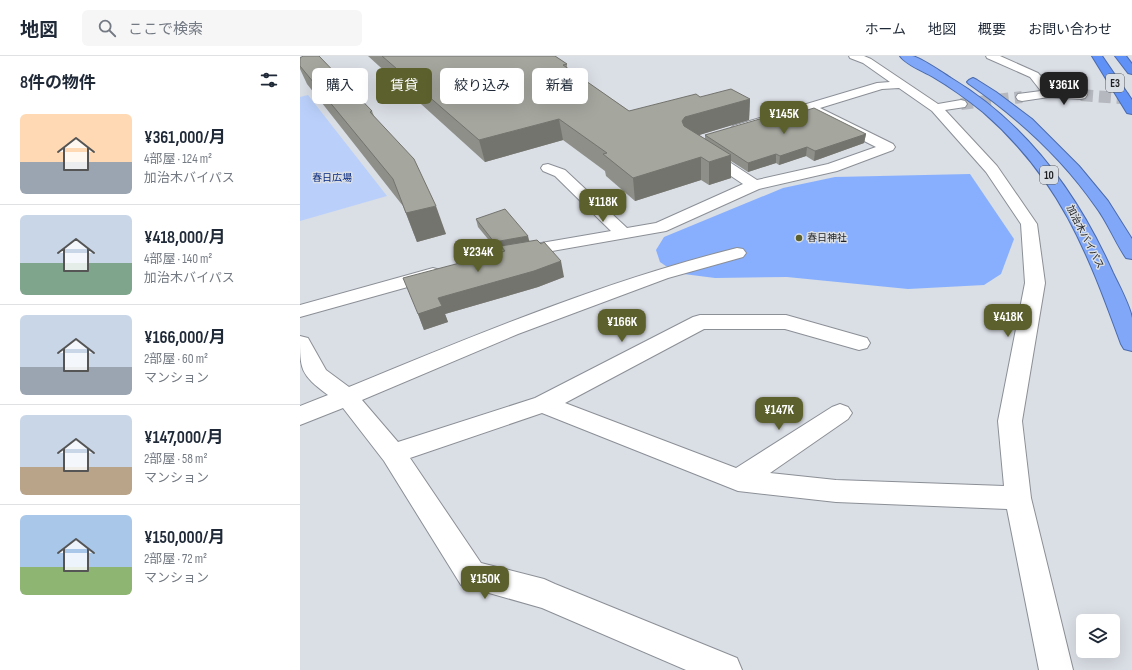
<!DOCTYPE html>
<html lang="ja">
<meta charset="utf-8">
<style>
:root{--surface:#fff;--page:#f6f6f7;--text:#1f2937;--muted:#747a83;--line:#e0e1e3;--accent:#5b602d}
body{margin:0;font-family:"Sofia Sans Condensed","Noto Sans JP",sans-serif;background:var(--page);color:var(--text);height:100vh;display:flex;flex-direction:column;font-size:15px;white-space:nowrap}
*{box-sizing:border-box;margin:0}
p{font-size:13px;color:var(--muted)}
.icon{flex:none;width:22px;height:22px;fill:none;stroke:currentColor;stroke-width:2;stroke-linecap:round;stroke-linejoin:round}
.map{position:relative;flex:1;overflow:hidden}
.panel{display:flex;flex-direction:column;background:var(--surface);width:300px}
.panel>*{flex:none}
.guide{position:absolute;left:12px;top:12px;width:380px;height:36px;display:flex;gap:8px}
.tools{position:absolute;left:776px;top:558px;display:grid;gap:8px}
.tools a{display:grid;place-items:center;width:44px;height:44px;border-radius:6px;background:var(--surface);box-shadow:0 4px 16px #0002;font-size:20px}
.price{position:absolute;translate:-50% -34px;padding:0 9px;border-radius:8px;background:var(--accent);color:#fff;font-size:13px;line-height:26px;filter:drop-shadow(0 1px 2px #0008)}
.price::after{content:'';position:absolute;left:50%;top:24px;width:12px;height:9px;margin-left:-6px;background:inherit;clip-path:polygon(0 0,100% 0,50% 100%)}
.price.selected{background:#222;color:#fff}
ul{padding:0;list-style:none}
li{display:flex;align-items:center;gap:12px;height:100px;padding:0 20px}
li+li{border-top:1px solid var(--line)}
li span{display:grid;place-items:center;flex:none;width:112px;height:80px;border-radius:6px;color:#555}
li>.icon{margin-inline-start:auto}
span .icon{width:48px;height:48px;fill:#fffc;stroke-width:1}
li b{font-size:17px}
h2{display:flex;justify-content:space-between;align-items:center;height:48px;padding:0 20px;font-size:17px}
.chip{padding:0 14px;border-radius:6px;background:var(--surface);box-shadow:0 4px 16px #0002;font-size:14px;line-height:36px}
.chip.selected{background:var(--accent);color:#fff}
header{display:flex;align-items:center;gap:24px;box-sizing:border-box;height:56px;padding:0 20px;background:var(--surface);border-bottom:1px solid var(--line)}
header strong{font-size:19px}
nav{display:flex;gap:22px;margin-inline-start:auto;font-size:14px}
.search{width:280px;height:36px;background:var(--page);display:flex;align-items:center;gap:10px;box-sizing:border-box;padding:0 14px;border-radius:6px;color:var(--muted);font-size:15px}
main{display:flex;flex:1;min-height:0}
.map>svg:first-child{display:block}
.green{fill:#bad0fa}
.forest{fill:#87affe}
.lines{fill:none;stroke-linecap:round;stroke-linejoin:round}
.minor-tunnel{stroke:#b5b8be;stroke-width:12;stroke-dasharray:12 6;stroke-linecap:butt}
.minor-casing{stroke:#8b8f96;stroke-width:2}
.trunk-casing{stroke:#496aac;stroke-width:2}
.motorway-casing{stroke:#496aac;stroke-width:2}
.minor{fill:#fff;fill-rule:evenodd}
.trunk{fill:#80a7f8;fill-rule:evenodd}
.motorway{fill:#6091f6;fill-rule:evenodd}
.wall{fill:#8e8f88}
.shaded-wall{fill:#74746f}
.building{fill:#a5a69e;stroke:#74746f}
.poi-dot{fill:#5b602d;stroke:#dadee5;stroke-width:1.5}
.labels{text-anchor:middle;dominant-baseline:central;stroke-width:3;stroke-linejoin:round;paint-order:stroke}
.far-park-label{font-size:10px;fill:#04277f;stroke:#dadee5}
.far-street-label{font-size:10px;fill:#1f2123;stroke:#dadee5}
.far-poi-label{font-size:10px;fill:#1f2123;stroke:#dadee5;text-anchor:start}
.shield{fill:#dadee5;stroke:#575a5d;stroke-width:1}
.shield-label{font-size:11px;font-weight:bold;fill:#1f2123}
</style>
<header>
<strong>地図</strong>
<div class="search"><svg class="icon" aria-label="search" viewBox="0 0 24 24"><circle cx="10" cy="10" r="6"/><path d="M15 15l6 6"/></svg>ここで検索</div>
<nav><a>ホーム</a><a>地図</a><a>概要</a><a>お問い合わせ</a></nav>
</header>
<main>
<section class="panel">
<h2>8件の物件<svg class="icon" aria-label="filters" viewBox="0 0 24 24"><path d="M4 7h16M4 17h16"/><circle cx="9" cy="7" r="2"/><circle cx="15" cy="17" r="2"/></svg></h2>
<ul>
<li><span style="background:linear-gradient(#ffd9b3 60%,#9aa5b1 0)"><svg class="icon" aria-label="home" viewBox="0 0 24 24"><path d="M3 11l9-7 9 7M6 9v11h12V9"/></svg></span><div><b>¥361,000/月</b><p>4部屋 · 124 m²</p><p>加治木バイパス</p></div></li>
<li><span style="background:linear-gradient(#c9d6e8 60%,#7fa58c 0)"><svg class="icon" aria-label="home" viewBox="0 0 24 24"><path d="M3 11l9-7 9 7M6 9v11h12V9"/></svg></span><div><b>¥418,000/月</b><p>4部屋 · 140 m²</p><p>加治木バイパス</p></div></li>
<li><span style="background:linear-gradient(#c9d6e8 65%,#9aa5b1 0)"><svg class="icon" aria-label="home" viewBox="0 0 24 24"><path d="M3 11l9-7 9 7M6 9v11h12V9"/></svg></span><div><b>¥166,000/月</b><p>2部屋 · 60 m²</p><p>マンション</p></div></li>
<li><span style="background:linear-gradient(#c9d6e8 65%,#b9a48a 0)"><svg class="icon" aria-label="home" viewBox="0 0 24 24"><path d="M3 11l9-7 9 7M6 9v11h12V9"/></svg></span><div><b>¥147,000/月</b><p>2部屋 · 58 m²</p><p>マンション</p></div></li>
<li><span style="background:linear-gradient(#a9c7e8 65%,#8fb573 0)"><svg class="icon" aria-label="home" viewBox="0 0 24 24"><path d="M3 11l9-7 9 7M6 9v11h12V9"/></svg></span><div><b>¥150,000/月</b><p>2部屋 · 72 m²</p><p>マンション</p></div></li>
</ul>
</section>
<div class="map">
<svg width="832" height="614" viewBox="0 0 832 614">
<rect width="100%" height="100%" fill="#dadee5"/>
<!-- green -->
<polygon class="green" points="8,39 87,140 0,165 0,41"/>
<!-- forest -->
<polygon class="forest" points="670,118 714,183 701,218 684,229 608,233 487,221 415,222 376,217 360,206 356,194 364,181 483,132 535,121"/>
<g class="lines">
<!-- minor-tunnel -->
<g class="minor-tunnel">
<polyline points="781,39 832,43"/>
<polyline points="661,48 722,41"/>
</g>
<!-- minor casing -->
<g class="minor-casing">
<g id="minor">
<path d="M549 0H564L571 3 638 48 661 44 665 45 667 48 665 51 645 54 697 110 737 168 745 227 722 365 731 442 773 614H739L707 453 536 446 438 435 242 357 110 402 181 507 244 523 255 528 437 602 442 614H386L242 552 161 529 84 405 43 352 0 369V350L28 339C0 318 0 314 0 280L8 282 26 314 49 331C176 279 304 225 437 192L443 193 446 197 443 201 368 222 218 278 62 344 98 386 235 342 393 261 400 259H486L567 282 570 287 567 292 559 294 485 273H404L265 347 436 412 532 351 540 348 548 351 552 357 548 363 470 417 536 424 704 430 698 365 725 227 721 168 686 116 632 55 599 32 582 33 520 52 593 88 595 91 593 94 537 115 459 133 366 175 218 201 212 200 209 196 212 192 218 191 311 175 255 120 243 115 241 112 243 109 248 108 265 114 327 172 356 167 443 128 401 100 399 97 401 94 406 93 411 94 457 124 528 108 576 91 507 56 438 77 433 76 431 73 433 70 577 27 590 26 563 7 550 2Z"/>
<polygon points="686,0 700,0 738,17 753,34 781,35 785,36 787,39 785,42 781,43 749,41 722,45 718,44 716,41 718,38 741,35 730,21 687,2"/>
<polygon points="133,212 140,214 142,218 140,222 0,261 0,249"/>
</g>
</g>
<!-- trunk casing -->
<g class="trunk-casing">
<g id="trunk">
<path d="M600 0C603 0 608 0 612 0 620 1 643 17 651 22 726 67 778 138 813 217 819 229 830 250 832 262 832 272 832 285 832 295L824 293 821 288C787 195 760 123 683 56 667 43 650 31 633 21 623 15 606 9 600 0Z"/>
<path d="M673 22 677 24 696 36 732 63 779 110 808 145 832 183V203L826 202C815 186 808 167 796 151 762 102 718 62 669 28L667 26 669 24Z"/>
</g>
</g>
<!-- motorway casing -->
<g class="motorway-casing">
<g id="motorway">
<polygon points="792,0 802,0 832,44 832,58 827,57"/>
<polygon points="815,0 826,0 832,8 832,18 828,17"/>
</g>
</g>
<!-- minor -->
<use href="#minor" class="minor"/>
<!-- trunk -->
<use href="#trunk" class="trunk"/>
<!-- motorway -->
<use href="#motorway" class="motorway"/>
</g>
<!-- wall -->
<g class="wall">
<polygon points="68,0 255,0 267,8 267,12 329,55 400,41 450,43 449,64 399,79 405,83 405,79 469,66 566,78 564,87 514,105 506,100 479,109 476,107 448,116 431,105 431,122 409,129 401,124 335,145 306,120 305,115 263,84 185,106"/>
<polygon points="0,2 72,55 74,60 146,178 117,186 103,150 7,28 0,13"/>
<polygon points="176,163 230,185 264,221 238,231 145,258 148,266 124,274 118,258 203,195 202,193 197,194 178,171"/>
</g>
<!-- shaded-wall -->
<g class="shaded-wall">
<polygon points="450,43 449,64 386,83 382,65 385,61"/>
<polygon points="259,63 263,84 185,106 179,84"/>
<polygon points="566,78 564,87 514,105 515,95"/>
<polygon points="507,91 506,100 479,109 480,100"/>
<polygon points="476,98 476,107 448,116 448,107"/>
<polygon points="431,99 431,122 409,129 409,106"/>
<polygon points="401,101 401,124 335,145 333,122"/>
<polygon points="136,150 146,178 117,186 106,157"/>
<polygon points="228,180 230,188 201,190 202,193 197,194 194,186"/>
<polygon points="261,205 264,221 238,231 145,258 148,266 124,274 118,258 138,242"/>
</g>
<!-- building -->
<g class="building">
<polygon points="3,0 19,0 72,55 70,56 114,103 136,150 106,157 93,123 0,10 0,2"/>
<polygon points="82,0 255,0 267,8 263,9 329,55 396,38 400,41 431,33 450,43 385,61 382,65 384,70 431,99 409,106 401,101 333,122 303,98 307,97 259,63 179,84"/>
<polygon points="514,52 566,78 515,95 507,91 480,100 476,98 448,107 405,79 463,62 469,66"/>
<polygon points="205,153 228,180 194,186 176,163"/>
<polygon points="237,184 241,188 244,186 261,205 234,215 138,242 142,250 118,258 103,222 205,195 201,190"/>
</g>
<!-- markers -->
<circle class="poi-dot" cx="499" cy="182" r="4"/>
<g class="labels">
<!-- far-park labels -->
<g class="far-park-label">
<text x="32" y="122">春日広場</text>
</g>
<!-- far-street labels -->
<g class="far-street-label">
<text transform="translate(785 181) rotate(63)">加治木バイパス</text>
</g>
<!-- far-poi labels -->
<g class="far-poi-label">
<text x="507" y="182">春日神社</text>
</g>
<!-- shield labels -->
<g class="shield">
<rect x="806" y="18" width="18" height="18" rx="3"/>
<rect x="740" y="110" width="18" height="18" rx="3"/>
</g>
<g class="shield-label">
<text x="815" y="27">E3</text>
<text x="749" y="119">10</text>
</g>
</g>
</svg>
<div class="tools">
<a><svg class="icon" aria-label="layers" viewBox="0 0 24 24"><path d="M12 4l9 5-9 5-9-5zM3 14l9 5 9-5"/></svg></a>
</div>
<b class="price selected" style="left:764px;top:50px">¥361K</b>
<b class="price" style="left:484px;top:79px">¥145K</b>
<b class="price" style="left:303px;top:167px">¥118K</b>
<b class="price" style="left:178px;top:217px">¥234K</b>
<b class="price" style="left:708px;top:282px">¥418K</b>
<b class="price" style="left:322px;top:287px">¥166K</b>
<b class="price" style="left:479px;top:375px">¥147K</b>
<b class="price" style="left:185px;top:544px">¥150K</b>
<div class="guide">
<a class="chip">購入</a>
<a class="chip selected">賃貸</a>
<a class="chip">絞り込み</a>
<a class="chip">新着</a>
</div>
</div>
</main>
